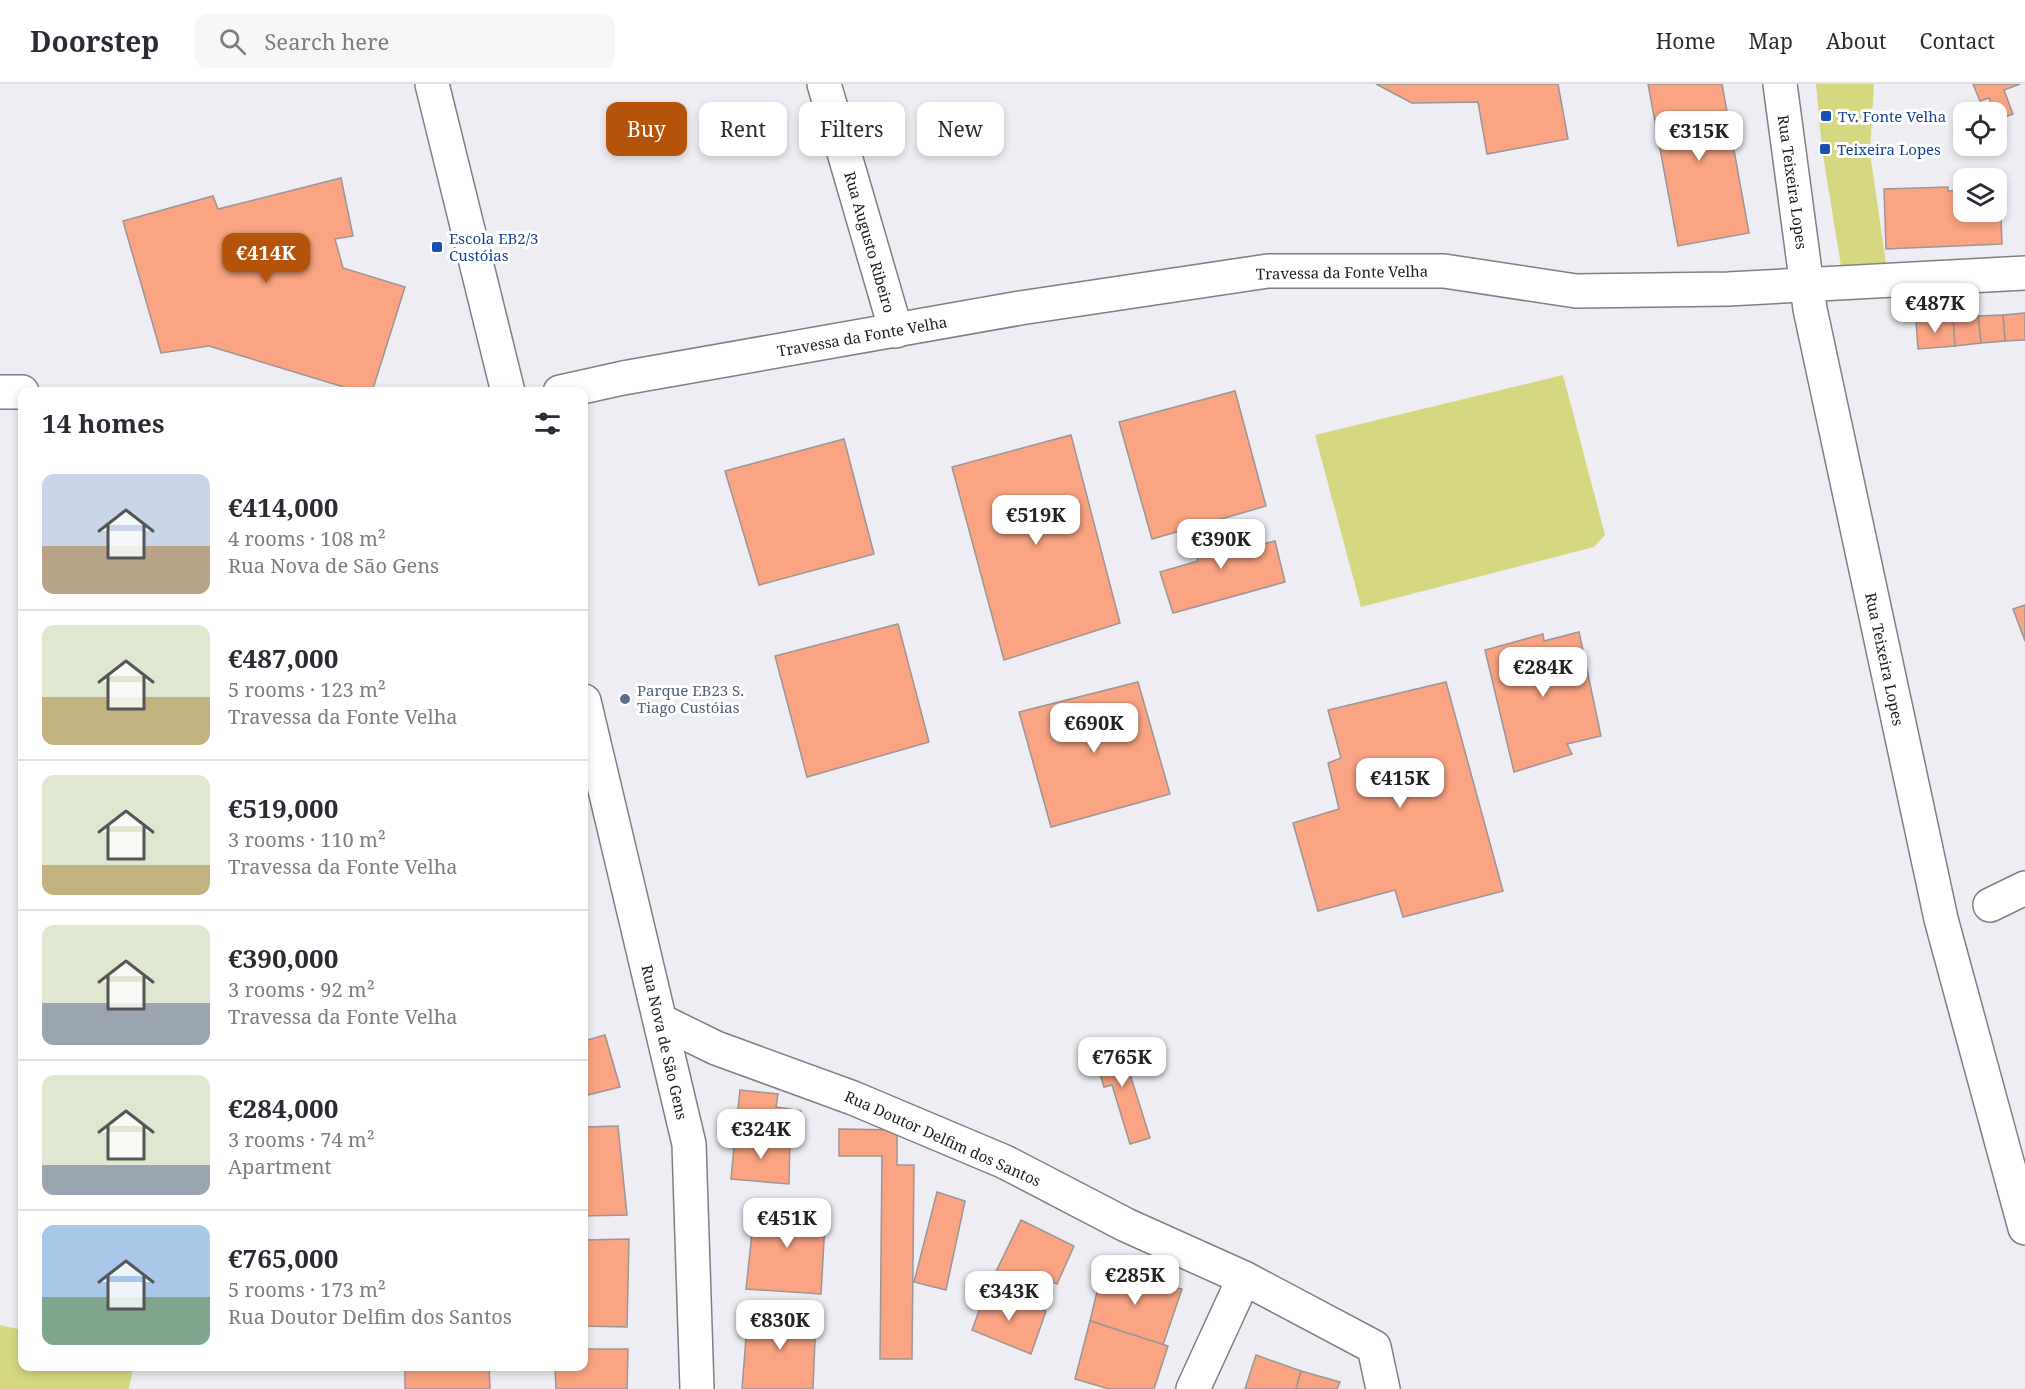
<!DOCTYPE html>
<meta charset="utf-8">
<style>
:root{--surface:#fff;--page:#f7f7f7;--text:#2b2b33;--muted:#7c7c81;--line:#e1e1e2;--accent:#b45309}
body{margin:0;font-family:"Noto Serif",serif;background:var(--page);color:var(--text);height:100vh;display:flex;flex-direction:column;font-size:22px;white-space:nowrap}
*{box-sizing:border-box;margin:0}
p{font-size:20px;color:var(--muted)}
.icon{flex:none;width:33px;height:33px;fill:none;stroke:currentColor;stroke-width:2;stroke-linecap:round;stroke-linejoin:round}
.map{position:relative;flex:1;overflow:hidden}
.details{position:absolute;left:18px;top:303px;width:570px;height:984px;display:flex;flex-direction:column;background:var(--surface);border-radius:12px;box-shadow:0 3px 9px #0003}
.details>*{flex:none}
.banner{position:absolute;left:606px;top:18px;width:570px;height:54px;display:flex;gap:12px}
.buttons{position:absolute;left:1953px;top:18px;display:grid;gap:12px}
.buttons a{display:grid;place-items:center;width:54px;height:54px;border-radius:12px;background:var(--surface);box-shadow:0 3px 9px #0003;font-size:30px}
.price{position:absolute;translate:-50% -51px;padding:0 14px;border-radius:12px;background:#fff;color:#222;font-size:20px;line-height:39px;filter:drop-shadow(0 2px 3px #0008)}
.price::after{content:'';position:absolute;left:50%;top:36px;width:18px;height:14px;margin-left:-9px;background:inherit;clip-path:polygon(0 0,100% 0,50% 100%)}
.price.active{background:var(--accent);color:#fff}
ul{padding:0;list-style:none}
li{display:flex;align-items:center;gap:18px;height:150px;padding:0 24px}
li+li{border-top:2px solid var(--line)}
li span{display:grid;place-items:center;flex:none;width:168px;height:120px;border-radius:12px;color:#555}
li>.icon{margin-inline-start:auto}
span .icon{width:72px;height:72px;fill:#fffc;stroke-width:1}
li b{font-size:26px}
h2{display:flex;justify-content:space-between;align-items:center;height:72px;padding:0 24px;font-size:26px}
.tag{padding:0 21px;border-radius:12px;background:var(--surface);box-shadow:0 3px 9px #0003;font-size:21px;line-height:54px}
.tag.active{background:var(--accent);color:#fff}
header{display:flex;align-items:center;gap:36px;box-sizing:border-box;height:84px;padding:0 30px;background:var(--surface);border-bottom:2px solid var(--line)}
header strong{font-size:28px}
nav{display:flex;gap:33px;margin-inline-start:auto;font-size:21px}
.search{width:420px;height:54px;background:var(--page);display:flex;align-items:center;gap:15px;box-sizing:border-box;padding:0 21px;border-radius:12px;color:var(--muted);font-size:22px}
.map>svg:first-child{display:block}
.green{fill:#d5d881}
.building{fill:#faa483;stroke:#9c9694;stroke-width:1.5}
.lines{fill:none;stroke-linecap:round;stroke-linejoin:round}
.minor-casing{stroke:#7f7f84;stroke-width:36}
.tertiary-casing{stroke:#7f7f84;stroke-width:36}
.minor{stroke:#fff;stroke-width:33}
.tertiary{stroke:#fff;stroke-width:33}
.transit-dot{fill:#1a4fb4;stroke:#fff;stroke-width:2}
.service-dot{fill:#5c6f8a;stroke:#fff;stroke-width:2}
.labels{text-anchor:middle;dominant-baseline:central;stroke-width:6;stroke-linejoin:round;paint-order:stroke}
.transit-label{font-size:15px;fill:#164399;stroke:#fff;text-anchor:start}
.street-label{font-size:15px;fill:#1c1c1e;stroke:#fff}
.service-label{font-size:15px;fill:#4e5e75;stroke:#fff;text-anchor:start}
</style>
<header>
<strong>Doorstep</strong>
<div class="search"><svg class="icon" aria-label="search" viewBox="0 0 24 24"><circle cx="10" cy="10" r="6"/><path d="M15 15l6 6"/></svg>Search here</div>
<nav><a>Home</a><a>Map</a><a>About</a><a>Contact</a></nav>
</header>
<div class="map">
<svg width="2025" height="1305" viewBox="0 0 2025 1305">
<rect width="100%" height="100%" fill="#ededf3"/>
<!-- green -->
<g class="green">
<polygon points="1816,0 1874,0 1870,69 1887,186 1841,182 1822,65"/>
<polygon points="1563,291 1605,451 1594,463 1361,523 1315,351"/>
<polygon points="0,1241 22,1246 22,1282 133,1283 129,1305 0,1305"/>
</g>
<!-- building -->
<g class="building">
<polygon points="1376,0 1558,0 1568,55 1487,70 1478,18 1412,19"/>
<polygon points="1648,0 1722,0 1749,149 1678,162"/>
<polygon points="1973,0 2020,0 2004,6 2013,30 1997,36 1996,28 1994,28 1989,14 1980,17"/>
<polygon points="341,94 353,152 335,155 343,184 405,203 372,308 360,308 209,262 161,269 123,137 213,112 218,125"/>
<polygon points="1948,103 1948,107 1964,106 1964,128 1996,128 1996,105 2000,105 2002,160 1886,165 1884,105"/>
<polygon points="2025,229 2025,256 2005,257 2003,231"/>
<polygon points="2003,231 2005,257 1981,259 1978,232"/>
<polygon points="1978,232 1981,259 1955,262 1953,235"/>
<polygon points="1953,235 1955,262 1918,265 1916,237"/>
<polygon points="1235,307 1266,422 1152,455 1119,338"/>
<polygon points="1071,351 1120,539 1004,576 952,383"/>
<polygon points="844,355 874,470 759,501 725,387"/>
<polygon points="1229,436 1237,466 1275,457 1285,498 1173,529 1160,488 1198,477 1191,447"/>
<polygon points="2025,521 2025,557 2013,525"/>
<polygon points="898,540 929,658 807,693 775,572"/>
<polygon points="1579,548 1601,652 1567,660 1572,670 1514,688 1485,566 1543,550 1544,557"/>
<polygon points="1138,598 1170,710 1051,743 1019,628"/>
<polygon points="1446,598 1503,807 1403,833 1395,806 1318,827 1293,739 1339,725 1328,679 1341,674 1328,626"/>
<polygon points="605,951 620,1003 584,1012 584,957"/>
<polygon points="1119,955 1150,1054 1130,1060 1112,1001 1104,1003 1092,963"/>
<polygon points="740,1006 778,1010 776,1023 801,1027 799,1056 735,1052"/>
<polygon points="618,1042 627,1131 584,1132 584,1043"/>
<polygon points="839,1045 897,1046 897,1081 914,1081 912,1275 880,1275 882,1072 839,1072"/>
<polygon points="735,1052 790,1055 789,1100 731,1095"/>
<polygon points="937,1108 965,1117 946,1206 914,1198"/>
<polygon points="755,1121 826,1122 821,1210 746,1205"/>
<polygon points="1021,1136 1074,1162 1057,1200 1041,1193 1027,1220 986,1208"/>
<polygon points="629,1155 627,1243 584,1242 584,1156"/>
<polygon points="1102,1187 1182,1205 1163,1261 1090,1237"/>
<polygon points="986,1208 1046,1227 1031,1270 972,1246"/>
<polygon points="748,1228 816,1230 813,1305 742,1305"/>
<polygon points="1090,1237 1168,1262 1154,1305 1109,1305 1075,1295"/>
<polygon points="584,1265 628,1265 627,1305 556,1305 555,1282 584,1282"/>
<polygon points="1256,1271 1301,1287 1296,1305 1245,1305"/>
<polygon points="405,1282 489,1282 490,1305 405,1305"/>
<polygon points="1301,1287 1340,1298 1337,1305 1296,1305"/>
</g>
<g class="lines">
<!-- minor casing -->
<g class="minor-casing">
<g id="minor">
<polyline points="824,0 896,247"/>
<polyline points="0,308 22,308"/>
<polyline points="560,308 623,294 1020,224 1268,187 1444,187 1576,207 1728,205 2025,189"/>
<polyline points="1990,821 2025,804"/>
<polyline points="661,937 716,964 853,1014 1005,1078 1126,1141 1244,1194 1374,1263 1383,1305"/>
<polyline points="1193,1305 1244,1194"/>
</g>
</g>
<!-- tertiary casing -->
<g class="tertiary-casing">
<g id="tertiary">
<polyline points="432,0 508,308"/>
<polyline points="1780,0 1810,225 1941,835 2025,1144"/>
<polyline points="584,617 689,1060 697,1305"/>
</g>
</g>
<!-- minor -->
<use href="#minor" class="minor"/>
<!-- tertiary -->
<use href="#tertiary" class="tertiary"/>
</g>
<!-- markers -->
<g class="transit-dot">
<rect x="1820" y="26" width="12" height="12" rx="3"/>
<rect x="1819" y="59" width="12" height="12" rx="3"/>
<rect x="431" y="157" width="12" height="12" rx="3"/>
</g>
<circle class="service-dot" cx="625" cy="615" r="6"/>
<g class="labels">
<!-- transit labels -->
<g class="transit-label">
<text x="1838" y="32">Tv. Fonte Velha</text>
<text x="1837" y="65">Teixeira Lopes</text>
<text x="449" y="154">Escola EB2/3<tspan x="449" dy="17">Custóias</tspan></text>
</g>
<!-- street labels -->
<g class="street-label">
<text transform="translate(1793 98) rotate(82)">Rua Teixeira Lopes</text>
<text transform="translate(870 158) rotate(74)">Rua Augusto Ribeiro</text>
<text transform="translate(1342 188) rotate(-1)">Travessa da Fonte Velha</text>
<text transform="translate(862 252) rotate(-10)">Travessa da Fonte Velha</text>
<text transform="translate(1885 575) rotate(78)">Rua Teixeira Lopes</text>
<text transform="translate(665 958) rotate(77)">Rua Nova de São Gens</text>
<text transform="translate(943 1054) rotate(24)">Rua Doutor Delfim dos Santos</text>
</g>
<!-- service labels -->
<g class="service-label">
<text x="637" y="606">Parque EB23 S.<tspan x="637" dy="17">Tiago Custóias</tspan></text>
</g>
</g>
</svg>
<div class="buttons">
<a><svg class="icon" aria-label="locate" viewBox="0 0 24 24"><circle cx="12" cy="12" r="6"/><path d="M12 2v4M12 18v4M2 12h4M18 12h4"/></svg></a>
<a><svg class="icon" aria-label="layers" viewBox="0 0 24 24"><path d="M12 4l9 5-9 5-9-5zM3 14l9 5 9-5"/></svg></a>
</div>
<b class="price" style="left:1699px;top:78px">€315K</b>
<b class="price active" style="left:266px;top:200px">€414K</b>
<b class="price" style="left:1935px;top:250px">€487K</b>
<b class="price" style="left:1036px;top:462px">€519K</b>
<b class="price" style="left:1221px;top:486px">€390K</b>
<b class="price" style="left:1543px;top:614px">€284K</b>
<b class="price" style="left:1094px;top:670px">€690K</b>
<b class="price" style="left:1400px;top:725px">€415K</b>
<b class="price" style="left:1122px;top:1004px">€765K</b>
<b class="price" style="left:761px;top:1076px">€324K</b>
<b class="price" style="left:787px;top:1165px">€451K</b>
<b class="price" style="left:1135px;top:1222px">€285K</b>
<b class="price" style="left:1009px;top:1238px">€343K</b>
<b class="price" style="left:780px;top:1267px">€830K</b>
<div class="banner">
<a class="tag active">Buy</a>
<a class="tag">Rent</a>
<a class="tag">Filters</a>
<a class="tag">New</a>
</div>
<section class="details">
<h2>14 homes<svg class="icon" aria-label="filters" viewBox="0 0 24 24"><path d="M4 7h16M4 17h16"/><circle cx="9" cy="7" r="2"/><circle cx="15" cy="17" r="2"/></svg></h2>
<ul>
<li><span style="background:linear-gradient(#c9d6e8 60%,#b9a48a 0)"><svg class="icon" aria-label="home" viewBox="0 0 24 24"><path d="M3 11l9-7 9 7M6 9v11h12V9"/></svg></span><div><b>€414,000</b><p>4 rooms · 108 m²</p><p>Rua Nova de São Gens</p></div></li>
<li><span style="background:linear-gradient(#dfe7d0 60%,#c2b280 0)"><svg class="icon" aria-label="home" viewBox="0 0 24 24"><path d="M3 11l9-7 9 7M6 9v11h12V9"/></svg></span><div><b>€487,000</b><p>5 rooms · 123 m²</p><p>Travessa da Fonte Velha</p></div></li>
<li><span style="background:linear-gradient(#dfe7d0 75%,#c2b280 0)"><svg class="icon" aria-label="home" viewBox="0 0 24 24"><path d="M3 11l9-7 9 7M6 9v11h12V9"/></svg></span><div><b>€519,000</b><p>3 rooms · 110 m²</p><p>Travessa da Fonte Velha</p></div></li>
<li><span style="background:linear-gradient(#dfe7d0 65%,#9aa5b1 0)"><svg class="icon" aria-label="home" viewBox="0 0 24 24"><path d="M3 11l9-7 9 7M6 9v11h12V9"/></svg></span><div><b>€390,000</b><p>3 rooms · 92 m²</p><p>Travessa da Fonte Velha</p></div></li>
<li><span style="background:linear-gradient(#dfe7d0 75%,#9aa5b1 0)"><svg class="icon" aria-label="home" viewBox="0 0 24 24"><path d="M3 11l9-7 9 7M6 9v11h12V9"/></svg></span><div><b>€284,000</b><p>3 rooms · 74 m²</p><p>Apartment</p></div></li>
<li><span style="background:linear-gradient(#a9c7e8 60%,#7fa58c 0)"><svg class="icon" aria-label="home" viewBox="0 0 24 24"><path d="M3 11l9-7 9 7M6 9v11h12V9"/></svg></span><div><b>€765,000</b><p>5 rooms · 173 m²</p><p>Rua Doutor Delfim dos Santos</p></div></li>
</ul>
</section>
</div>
